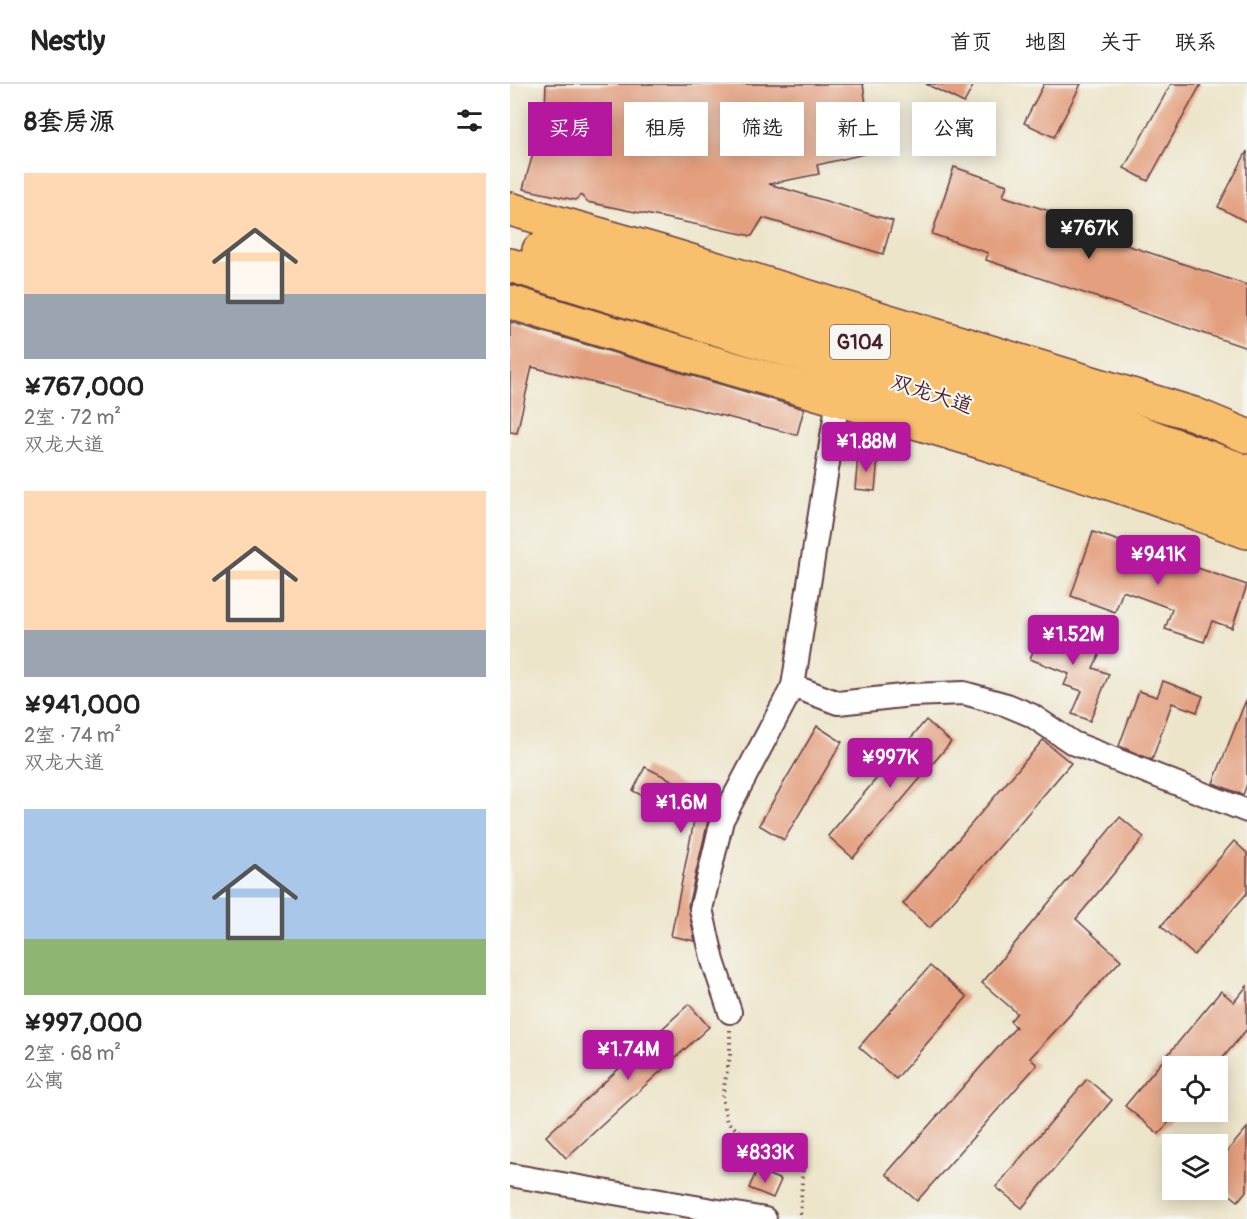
<!DOCTYPE html>
<html lang="zh">
<meta charset="utf-8">
<style>
:root{--surface:#fff;--page:#f2f2f2;--text:#222;--muted:#767676;--line:#e0e0e0;--accent:#b5179e}
body{margin:0;font-family:Pangolin,"LXGW WenKai TC",sans-serif;background:var(--page);color:var(--text);height:100vh;display:flex;flex-direction:column;font-size:22px;white-space:nowrap}
*{box-sizing:border-box;margin:0}
p{font-size:20px;color:var(--muted)}
.icon{flex:none;width:33px;height:33px;fill:none;stroke:currentColor;stroke-width:2;stroke-linecap:round;stroke-linejoin:round}
.map{position:relative;flex:1;overflow:hidden}
.side{display:flex;flex-direction:column;background:var(--surface);width:510px}
.side>*{flex:none}
.guide{position:absolute;left:18px;top:18px;width:570px;height:54px;display:flex;gap:12px}
.fabs{position:absolute;left:652px;top:972px;display:grid;gap:12px}
.fabs a{display:grid;place-items:center;width:66px;height:66px;border-radius:0px;background:var(--surface);box-shadow:0 3px 15px #0003;font-size:30px}
.price{position:absolute;translate:-50% -51px;padding:0 14px;border-radius:6px;background:var(--accent);color:#fff;font-size:20px;line-height:39px;filter:drop-shadow(0 2px 3px #0008)}
.price::after{content:'';position:absolute;left:50%;top:36px;width:18px;height:14px;margin-left:-9px;background:inherit;clip-path:polygon(0 0,100% 0,50% 100%)}
.price.selected{background:#222;color:#fff}
ul{padding:0;list-style:none}
li{display:grid;align-content:center;gap:12px;height:318px;padding:0 24px}
li span{display:grid;place-items:center;height:186px;border-radius:0px;color:#555}
li>.icon{margin-inline-start:auto}
span .icon{width:108px;height:108px;fill:#fffc;stroke-width:1}
li b{font-size:26px}
h2{display:flex;justify-content:space-between;align-items:center;height:72px;padding:0 24px;font-size:26px}
.pill{padding:0 21px;border-radius:0px;background:var(--surface);box-shadow:0 3px 15px #0003;font-size:21px;line-height:54px}
.pill.selected{background:var(--accent);color:#fff}
header{display:flex;align-items:center;gap:36px;box-sizing:border-box;height:84px;padding:0 30px;background:var(--surface);border-bottom:2px solid var(--line)}
header strong{font-size:28px}
nav{display:flex;gap:33px;margin-inline-start:auto;font-size:21px}
main{display:flex;flex:1;min-height:0}
.map>svg:first-child{display:block}
.building{fill:#e39f7e}
.lines{fill:none;stroke-linecap:round;stroke-linejoin:round}
.minor-casing{stroke:#623d43;stroke-width:26}
.trunk-casing{stroke:#623d43;stroke-width:36}
.path{stroke:#623d43;stroke-width:4;stroke-dasharray:1.5 4.5;stroke-linecap:butt}
.minor{stroke:#fff;stroke-width:22}
.trunk{stroke:#f8bf6c;stroke-width:33}
.labels{text-anchor:middle;dominant-baseline:central;stroke-width:4.5;stroke-linejoin:round;paint-order:stroke}
.shield{fill:#f6f6f2;stroke:#7e6067;stroke-width:1.5}
.shield-label{font-size:20px;font-weight:bold;fill:#4a1f2b}
.street-label{font-size:21px;fill:#4a1f2b;stroke:#f6f6f2}
</style>
<header>
<strong>Nestly</strong>
<nav><a>首页</a><a>地图</a><a>关于</a><a>联系</a></nav>
</header>
<main>
<section class="side">
<h2>8套房源<svg class="icon" aria-label="filters" viewBox="0 0 24 24"><path d="M4 7h16M4 17h16"/><circle cx="9" cy="7" r="2"/><circle cx="15" cy="17" r="2"/></svg></h2>
<ul>
<li><span style="background:linear-gradient(#ffd9b3 65%,#9aa5b1 0)"><svg class="icon" aria-label="home" viewBox="0 0 24 24"><path d="M3 11l9-7 9 7M6 9v11h12V9"/></svg></span><div><b>¥767,000</b><p>2室 · 72 m²</p><p>双龙大道</p></div></li>
<li><span style="background:linear-gradient(#ffd9b3 75%,#9aa5b1 0)"><svg class="icon" aria-label="home" viewBox="0 0 24 24"><path d="M3 11l9-7 9 7M6 9v11h12V9"/></svg></span><div><b>¥941,000</b><p>2室 · 74 m²</p><p>双龙大道</p></div></li>
<li><span style="background:linear-gradient(#a9c7e8 70%,#8fb573 0)"><svg class="icon" aria-label="home" viewBox="0 0 24 24"><path d="M3 11l9-7 9 7M6 9v11h12V9"/></svg></span><div><b>¥997,000</b><p>2室 · 68 m²</p><p>公寓</p></div></li>
</ul>
</section>
<div class="map">
<svg width="737" height="1135" viewBox="0 0 737 1135">
<rect width="100%" height="100%" fill="#f6f6f2"/>
<filter id="ink" filterUnits="userSpaceOnUse"><feTurbulence type="fractalNoise" baseFrequency=".0167" numOctaves="2"/><feDisplacementMap in="SourceGraphic" scale="12" xChannelSelector="R" yChannelSelector="G"/><feConvolveMatrix kernelMatrix="1 2 1 2 8 2 1 2 1" color-interpolation-filters="sRGB"/></filter>
<filter id="wash" filterUnits="userSpaceOnUse"><feTurbulence type="fractalNoise" baseFrequency=".008" numOctaves="4" result="noise"/><feDisplacementMap in="SourceGraphic" scale="24" xChannelSelector="R" yChannelSelector="G"/><feGaussianBlur stdDeviation="1.35" result="paint"/><feColorMatrix in="noise" values="0 0 0 0 0 0 0 0 0 0 0 0 0 0 0 0 0 1.4 0 .05"/><feComposite in="paint" operator="in"/></filter>
<g filter="url(#wash)">
<rect width="100%" height="100%" fill="#ede5ca"/>
<g id="blocks">
<!-- building -->
<g class="building">
<polygon points="36,0 353,0 363,68 307,81 309,90 259,100 383,137 373,170 253,134 242,152 77,118 71,111 65,116 13,105 35,27"/>
<polygon points="416,0 464,0 454,19"/>
<polygon points="534,0 571,0 544,53 514,39"/>
<polygon points="661,0 691,0 638,97 614,84"/>
<polygon points="737,67 737,138 708,123"/>
<polygon points="444,83 497,101 493,112 567,136 565,144 737,201 737,264 476,176 478,169 422,150"/>
<polygon points="0,238 294,325 287,351 22,283 7,349 0,348"/>
<polygon points="348,372 368,374 365,407 345,405"/>
<polygon points="583,448 737,501 722,544 702,537 694,558 655,545 662,525 613,507 605,528 561,512"/>
<polygon points="533,540 593,562 583,584 599,590 580,637 562,630 572,607 554,601 559,590 520,575"/>
<polygon points="653,597 693,612 687,628 662,619 642,676 609,662 629,607 647,613"/>
<polygon points="736,616 737,700 733,711 703,699"/>
<polygon points="416,636 441,658 343,774 318,752"/>
<polygon points="307,642 332,658 274,756 249,741"/>
<polygon points="533,656 561,679 420,844 393,820"/>
<polygon points="135,683 206,718 199,733 178,822 185,857 161,852 184,737 123,707"/>
<polygon points="610,733 634,753 566,835 611,876 520,974 527,981 407,1117 376,1090 506,943 500,937 507,929 472,899"/>
<polygon points="724,757 737,769 737,809 684,871 651,842"/>
<polygon points="420,882 457,913 386,995 349,963"/>
<polygon points="737,902 737,945 706,982 663,982 663,1033 649,1050 615,1022 711,907 724,918"/>
<polygon points="179,920 199,943 56,1074 36,1052"/>
<polygon points="577,995 602,1016 512,1124 486,1103"/>
<polygon points="737,1044 737,1106 728,1117 708,1101 708,1078"/>
<polygon points="247,1086 271,1096 263,1114 239,1104"/>
</g>
</g>
</g>
<g filter="url(#ink)">
<use href="#blocks" fill-opacity="0" stroke="#623d43" stroke-width="1.5"/>
<g class="lines">
<!-- minor casing -->
<g class="minor-casing">
<g id="minor">
<polyline points="283,602 328,619 401,611 454,609 497,621 521,631 563,659 737,727"/>
<polyline points="220,928 203,877 191,825 212,736 283,602 328,315"/>
<polyline points="0,1091 255,1135"/>
</g>
</g>
<!-- trunk casing -->
<g class="trunk-casing">
<g id="trunk">
<polyline points="0,125 148,167 684,330 737,352"/>
<polyline points="29,166 529,311 737,388"/>
<polyline points="0,181 524,342 689,396 737,419"/>
<path d="M0 218C246 295 496 357 737 448"/>
</g>
</g>
<!-- path -->
<polyline class="path" points="220,946 220,972 212,1013 217,1038 234,1051 274,1056 293,1081 290,1135"/>
<!-- minor -->
<use href="#minor" class="minor"/>
<!-- trunk -->
<use href="#trunk" class="trunk"/>
</g>
</g>
<g class="labels">
<!-- shield labels -->
<rect class="shield" x="320" y="241" width="60" height="34" rx="4.5"/>
<g class="shield-label">
<text x="350" y="258">G104</text>
</g>
<!-- street labels -->
<g class="street-label">
<text transform="translate(422 310) rotate(18)">双龙大道</text>
</g>
</g>
</svg>
<div class="fabs">
<a><svg class="icon" aria-label="locate" viewBox="0 0 24 24"><circle cx="12" cy="12" r="6"/><path d="M12 2v4M12 18v4M2 12h4M18 12h4"/></svg></a>
<a><svg class="icon" aria-label="layers" viewBox="0 0 24 24"><path d="M12 4l9 5-9 5-9-5zM3 14l9 5 9-5"/></svg></a>
</div>
<b class="price selected" style="left:579px;top:176px">¥767K</b>
<b class="price" style="left:356px;top:389px">¥1.88M</b>
<b class="price" style="left:648px;top:502px">¥941K</b>
<b class="price" style="left:563px;top:582px">¥1.52M</b>
<b class="price" style="left:380px;top:705px">¥997K</b>
<b class="price" style="left:171px;top:750px">¥1.6M</b>
<b class="price" style="left:118px;top:997px">¥1.74M</b>
<b class="price" style="left:255px;top:1100px">¥833K</b>
<div class="guide">
<a class="pill selected">买房</a>
<a class="pill">租房</a>
<a class="pill">筛选</a>
<a class="pill">新上</a>
<a class="pill">公寓</a>
</div>
</div>
</main>
